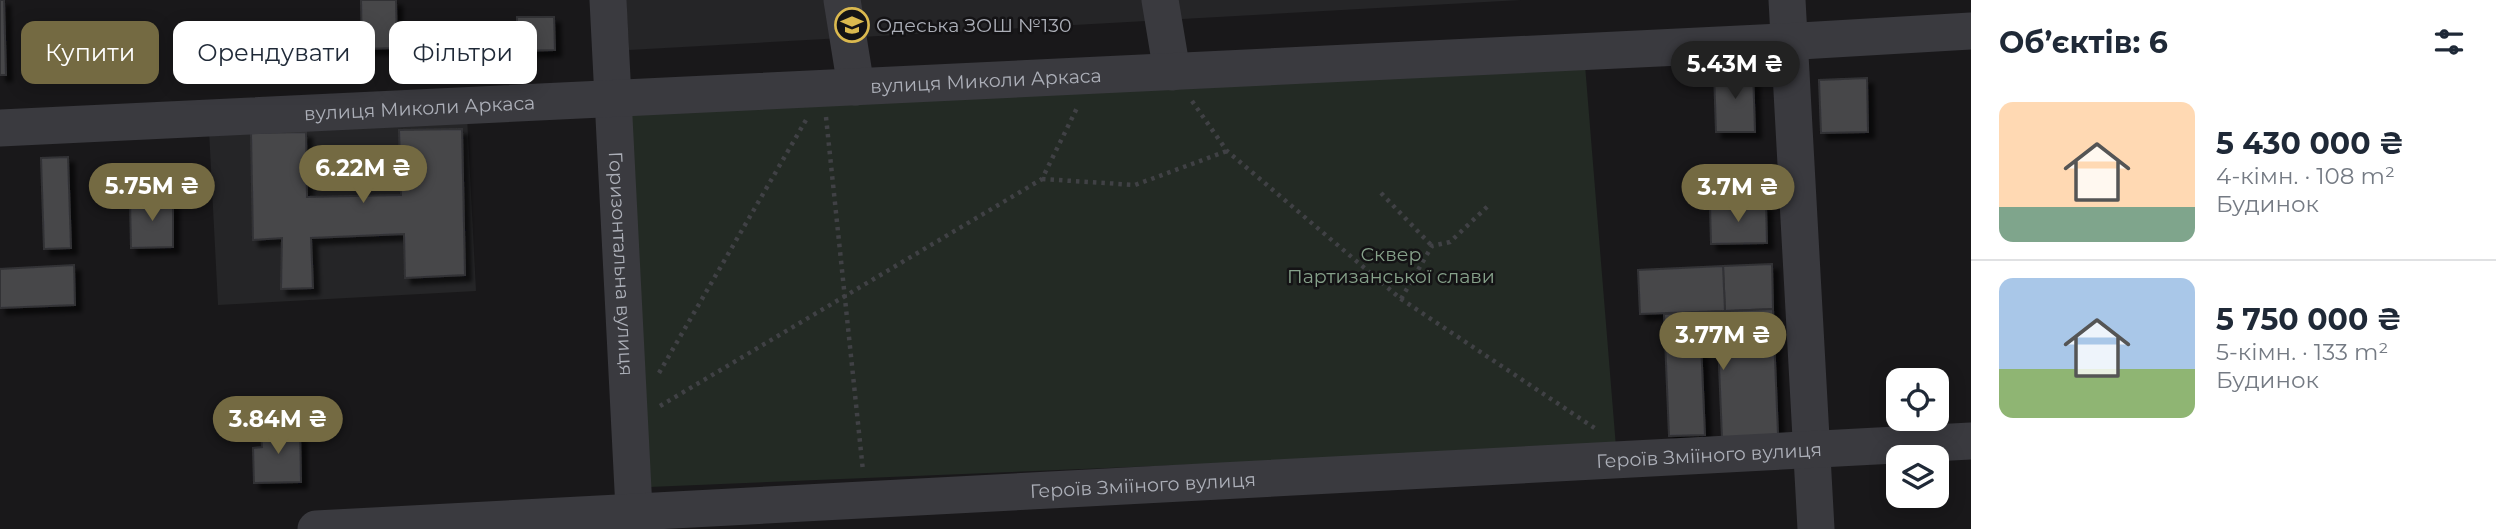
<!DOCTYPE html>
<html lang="uk">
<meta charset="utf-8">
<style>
:root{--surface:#fff;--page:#f2f2f3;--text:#1f2937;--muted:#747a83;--line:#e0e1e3;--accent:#746a42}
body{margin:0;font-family:Montserrat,sans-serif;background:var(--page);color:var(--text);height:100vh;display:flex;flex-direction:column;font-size:26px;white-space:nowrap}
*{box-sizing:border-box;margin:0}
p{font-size:23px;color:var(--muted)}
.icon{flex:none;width:38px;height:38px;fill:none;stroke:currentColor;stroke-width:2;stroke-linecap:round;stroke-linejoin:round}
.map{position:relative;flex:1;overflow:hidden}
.side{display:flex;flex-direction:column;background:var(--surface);width:525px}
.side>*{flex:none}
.hud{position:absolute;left:21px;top:21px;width:665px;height:63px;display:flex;gap:14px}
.fabs{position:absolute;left:1886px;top:368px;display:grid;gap:14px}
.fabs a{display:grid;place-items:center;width:63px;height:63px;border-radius:14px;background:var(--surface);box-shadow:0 4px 18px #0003;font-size:35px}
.price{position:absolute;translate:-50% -60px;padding:0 16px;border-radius:24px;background:var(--accent);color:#fff;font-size:23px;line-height:46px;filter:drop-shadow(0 2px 4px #0008)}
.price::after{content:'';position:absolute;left:50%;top:42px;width:21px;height:16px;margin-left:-10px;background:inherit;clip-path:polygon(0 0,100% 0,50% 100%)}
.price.current{background:#222;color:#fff}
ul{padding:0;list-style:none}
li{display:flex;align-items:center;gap:21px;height:175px;padding:0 28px}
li+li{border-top:2px solid var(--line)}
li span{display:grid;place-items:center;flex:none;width:196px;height:140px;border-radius:14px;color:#555}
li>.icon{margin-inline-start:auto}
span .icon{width:84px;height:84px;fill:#fffc;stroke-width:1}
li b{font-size:30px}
h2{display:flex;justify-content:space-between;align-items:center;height:84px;padding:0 28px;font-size:30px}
.chip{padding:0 24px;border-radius:14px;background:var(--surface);box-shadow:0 4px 18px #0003;font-size:24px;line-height:63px}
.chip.current{background:var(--accent);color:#fff}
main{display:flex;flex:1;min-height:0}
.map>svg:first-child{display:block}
.built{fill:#252527}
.green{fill:#232a24}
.building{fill:#46464a;stroke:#333336;stroke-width:2;filter:url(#shadow)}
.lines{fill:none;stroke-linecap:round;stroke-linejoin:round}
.path{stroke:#404145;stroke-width:4.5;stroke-dasharray:3.5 5;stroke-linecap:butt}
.minor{stroke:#3a3a3f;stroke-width:37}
.labels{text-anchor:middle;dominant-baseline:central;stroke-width:5;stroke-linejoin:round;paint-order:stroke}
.poi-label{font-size:19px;fill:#acafb8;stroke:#141315;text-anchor:start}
.street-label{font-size:19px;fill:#acafb8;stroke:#141315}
.park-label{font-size:19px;fill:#86a18a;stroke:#141315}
</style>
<main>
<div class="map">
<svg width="1971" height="529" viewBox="0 0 1971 529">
<defs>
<filter id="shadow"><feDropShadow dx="6" dy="6" stdDeviation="2" flood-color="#0009"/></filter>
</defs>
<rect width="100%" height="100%" fill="#19181a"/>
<!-- built -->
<g class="built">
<polygon points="626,0 1521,0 629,50"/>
<polygon points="467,116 476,291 218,305 209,130"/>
</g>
<!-- green -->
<polygon class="green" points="1585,65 1616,447 649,487 629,112"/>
<!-- building -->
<g class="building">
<polygon points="0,0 4,0 6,75 0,75"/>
<polygon points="361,0 396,0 397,48 362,49"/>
<polygon points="517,17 554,17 555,50 517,51"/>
<polygon points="1753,70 1755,132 1716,132 1714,71"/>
<polygon points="1867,78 1868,132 1821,133 1819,80"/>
<polygon points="462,129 465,275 405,278 404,234 311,238 313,288 281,289 282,238 253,240 251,133 306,132 307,197 401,195 399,130"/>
<polygon points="68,157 71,248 44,249 41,158"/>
<polygon points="173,198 173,247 131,248 130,199"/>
<polygon points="1766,204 1767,243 1711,244 1710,205"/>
<polygon points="1772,264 1773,309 1725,311 1723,266"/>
<polygon points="74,265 75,305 0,308 0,269"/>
<polygon points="1723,266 1725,311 1640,314 1638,270"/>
<polygon points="1773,309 1778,435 1722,438 1718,341 1701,342 1705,435 1669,436 1664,314"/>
<polygon points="300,427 301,482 254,483 253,448 262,447 261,429"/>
</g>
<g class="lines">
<!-- path -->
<g class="path">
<polyline points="1192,101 1227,151 1401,299 1596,429"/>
<polyline points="826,117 863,471"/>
<polyline points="1042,179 1135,185 1227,151"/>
<polyline points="1381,193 1432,246"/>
<polyline points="1401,299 1432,246 1450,242 1489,205"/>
<polyline points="659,373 806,120"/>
<polyline points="660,406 1042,179 1077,108"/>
</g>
<!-- minor -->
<g class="minor">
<path id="s1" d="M608 0 635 529"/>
<polyline points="842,0 856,87"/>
<polyline points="1160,0 1172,72"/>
<polyline points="1787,0 1816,529"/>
<path id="s2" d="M0 128 1783 42 1971 31"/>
<path id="s3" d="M316 529 1971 441"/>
</g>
</g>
<!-- icons -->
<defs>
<g id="school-ring" transform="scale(1.75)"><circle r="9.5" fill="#141315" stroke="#dbb94f" stroke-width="1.5"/><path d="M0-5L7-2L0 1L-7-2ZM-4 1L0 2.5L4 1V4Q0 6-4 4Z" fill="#dbb94f"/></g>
</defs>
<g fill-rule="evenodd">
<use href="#school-ring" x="852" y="25"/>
</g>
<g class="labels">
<!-- poi labels -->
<g class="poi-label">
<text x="876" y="25">Одеська ЗОШ №130</text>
</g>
<!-- street labels -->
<g class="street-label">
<text stroke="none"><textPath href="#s2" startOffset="987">вулиця Миколи Аркаса</textPath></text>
<text stroke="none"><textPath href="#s2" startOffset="420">вулиця Миколи Аркаса</textPath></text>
<text stroke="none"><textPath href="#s1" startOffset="264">Горизонтальна вулиця</textPath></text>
<text stroke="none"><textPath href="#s3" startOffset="1395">Героїв Зміїного вулиця</textPath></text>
<text stroke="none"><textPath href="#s3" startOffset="828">Героїв Зміїного вулиця</textPath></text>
</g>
<!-- park labels -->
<g class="park-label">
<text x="1391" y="254">Сквер<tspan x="1391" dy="22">Партизанської слави</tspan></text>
</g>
</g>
</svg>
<div class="fabs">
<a><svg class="icon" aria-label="locate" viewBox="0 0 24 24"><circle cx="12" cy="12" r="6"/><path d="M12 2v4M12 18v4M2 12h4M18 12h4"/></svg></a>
<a><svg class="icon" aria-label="layers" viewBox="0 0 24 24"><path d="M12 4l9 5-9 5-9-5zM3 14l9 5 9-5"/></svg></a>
</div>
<b class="price current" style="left:1735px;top:101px">5.43M ₴</b>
<b class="price" style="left:363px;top:205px">6.22M ₴</b>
<b class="price" style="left:152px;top:223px">5.75M ₴</b>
<b class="price" style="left:1738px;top:224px">3.7M ₴</b>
<b class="price" style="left:1723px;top:372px">3.77M ₴</b>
<b class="price" style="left:278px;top:456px">3.84M ₴</b>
<div class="hud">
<a class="chip current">Купити</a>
<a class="chip">Орендувати</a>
<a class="chip">Фільтри</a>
</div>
</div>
<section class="side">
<h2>Об’єктів: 6<svg class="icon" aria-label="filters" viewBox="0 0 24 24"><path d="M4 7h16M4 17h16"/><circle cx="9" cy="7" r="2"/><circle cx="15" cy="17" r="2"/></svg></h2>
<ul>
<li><span style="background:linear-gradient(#ffd9b3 75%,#7fa58c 0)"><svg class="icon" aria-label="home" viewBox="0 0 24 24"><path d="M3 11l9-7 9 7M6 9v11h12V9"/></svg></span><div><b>5 430 000 ₴</b><p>4-кімн. · 108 m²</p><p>Будинок</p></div></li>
<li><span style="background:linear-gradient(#a9c7e8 65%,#8fb573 0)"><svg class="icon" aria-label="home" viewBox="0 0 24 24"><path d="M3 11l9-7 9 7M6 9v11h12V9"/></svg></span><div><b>5 750 000 ₴</b><p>5-кімн. · 133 m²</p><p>Будинок</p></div></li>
</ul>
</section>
</main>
